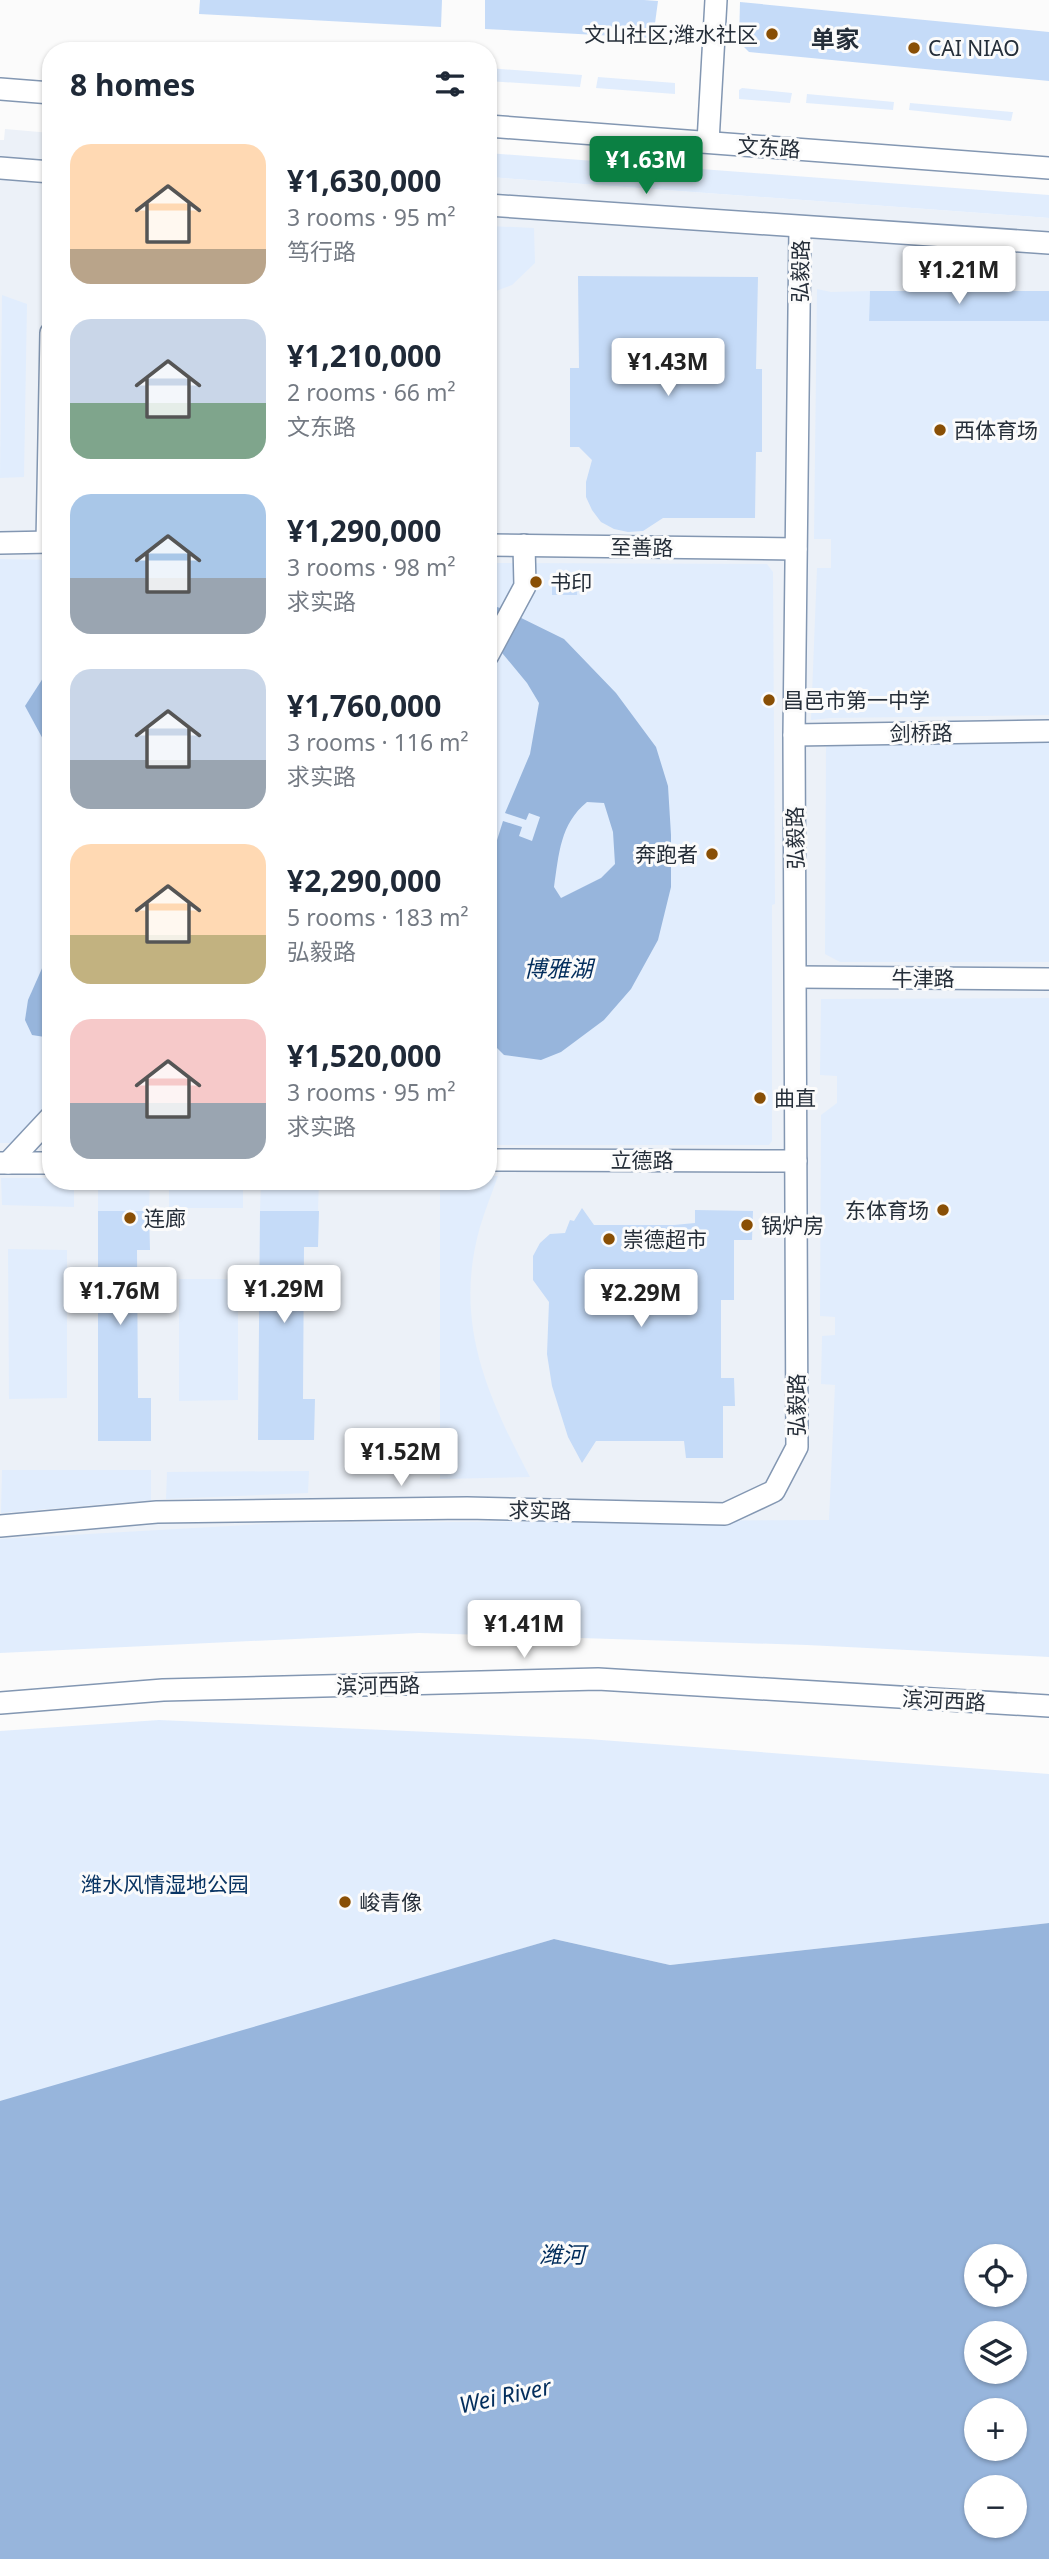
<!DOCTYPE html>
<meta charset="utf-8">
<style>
:root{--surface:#fff;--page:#f2f2f3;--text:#1f2937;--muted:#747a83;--accent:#0b8043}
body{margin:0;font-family:"Noto Sans","Noto Sans SC",sans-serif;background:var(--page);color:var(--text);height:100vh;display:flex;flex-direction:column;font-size:26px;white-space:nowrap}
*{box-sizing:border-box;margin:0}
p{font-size:23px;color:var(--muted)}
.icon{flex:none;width:38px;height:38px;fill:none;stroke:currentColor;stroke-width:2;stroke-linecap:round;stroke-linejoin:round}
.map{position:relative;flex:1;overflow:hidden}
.side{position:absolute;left:42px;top:42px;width:455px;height:1148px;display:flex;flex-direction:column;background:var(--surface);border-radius:28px;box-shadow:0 2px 5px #0004}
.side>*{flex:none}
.buttons{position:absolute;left:964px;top:2244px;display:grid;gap:14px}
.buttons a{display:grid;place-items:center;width:63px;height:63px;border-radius:50%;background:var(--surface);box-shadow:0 2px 5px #0004;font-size:35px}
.price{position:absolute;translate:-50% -60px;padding:0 16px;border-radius:7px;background:#fff;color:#222;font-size:23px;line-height:46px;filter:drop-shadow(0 2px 4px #0008)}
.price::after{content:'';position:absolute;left:50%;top:42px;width:21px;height:16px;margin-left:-10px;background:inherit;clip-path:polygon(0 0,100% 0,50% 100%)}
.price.current{background:var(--accent);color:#fff}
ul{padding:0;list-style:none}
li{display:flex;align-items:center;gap:21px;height:175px;padding:0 28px}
li span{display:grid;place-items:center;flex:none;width:196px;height:140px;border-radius:21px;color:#555}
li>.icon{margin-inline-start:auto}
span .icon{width:84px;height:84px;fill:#fffc;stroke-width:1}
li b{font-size:30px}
h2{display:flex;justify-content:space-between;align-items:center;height:84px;padding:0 28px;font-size:30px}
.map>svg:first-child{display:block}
.built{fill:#ecf1f8}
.green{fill:#e1edfd}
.water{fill:#97b5dc;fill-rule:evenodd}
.building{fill:#c5dbf8}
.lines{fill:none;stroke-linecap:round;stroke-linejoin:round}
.minor-casing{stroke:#8397b2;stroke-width:24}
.minor{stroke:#fff;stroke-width:21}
.poi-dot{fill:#894f05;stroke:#fbfbfb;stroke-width:2.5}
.labels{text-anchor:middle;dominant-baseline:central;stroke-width:6;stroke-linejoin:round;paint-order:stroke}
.poi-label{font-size:21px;fill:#252e39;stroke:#fbfbfb;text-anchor:start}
.street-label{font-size:21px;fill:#252e39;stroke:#fbfbfb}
.park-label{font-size:21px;fill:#093463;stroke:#fbfbfb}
.water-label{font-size:23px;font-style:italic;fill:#022d5c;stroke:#fbfbfb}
.quarter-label{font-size:24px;font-weight:bold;fill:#252e39;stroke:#fbfbfb}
</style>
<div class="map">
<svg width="1049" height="2559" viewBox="0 0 1049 2559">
<rect width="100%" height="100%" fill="#fbfbfb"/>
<!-- built -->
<polygon class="built" points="5,129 51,133 51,1181 488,1181 488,177 1049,218 1049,1552 0,1569 0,140 4,140"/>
<!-- green -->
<g class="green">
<polygon points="488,68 582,75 580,87 488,81"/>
<polygon points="598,77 675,83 675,94 596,88"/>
<polygon points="742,88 792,93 790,103 739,99 739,90"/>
<polygon points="807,94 894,102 893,110 806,103"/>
<polygon points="910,103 1012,112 1013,112 1011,121 909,110"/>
<polygon points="488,153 1049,195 1049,218 488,177"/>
<polygon points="488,226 534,228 535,263 512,285 488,294"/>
<polygon points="817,289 831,292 870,291 869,321 1049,321 1049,715 830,718 811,720 817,568 831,568 831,539 814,539"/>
<polygon points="2,295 27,304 24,477 0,478"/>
<polygon points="0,559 51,560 51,1143 0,1143"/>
<polygon points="488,563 767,564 773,572 775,904 772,905 772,1141 769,1145 488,1145"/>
<polygon points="1049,737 1049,962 840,962 825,954 826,747 839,738"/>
<polygon points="1049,998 1049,1657 807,1645 419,1633 0,1653 0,1539 281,1523 829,1520 835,1385 821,1384 822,1336 835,1335 835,1317 820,1316 821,1115 837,1103 837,1076 820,1075 821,999"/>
<path d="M488 1176H498C492 1193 485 1210 480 1227 453 1322 487 1395 530 1477L440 1479V1181H488Z"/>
<polygon points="1,1178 51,1178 51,1181 74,1181 74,1207 2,1205"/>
<polygon points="98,1181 150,1181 149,1211 98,1211"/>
<rect x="169" y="1181" width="74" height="27"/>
<polygon points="261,1181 319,1181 318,1211 260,1211"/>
<polygon points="8,1249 67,1250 67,1398 9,1399"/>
<polygon points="179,1279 238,1279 238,1400 179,1401"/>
<polygon points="2,1470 151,1470 151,1500 1,1513"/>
<polygon points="309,1471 308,1493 166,1499 167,1472"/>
<polygon points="159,1720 588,1739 1049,1774 1049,1923 670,1965 554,1939 0,2104 0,1731"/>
</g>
<!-- water -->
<g class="water">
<path d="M488 604 503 609 564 639 616 693 656 747 668 786 671 835V887L658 940 631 989 604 1020 561 1052 541 1060 504 1055 488 1039V869L503 821 522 827 519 836 532 841 540 817 529 813 526 820 505 813 530 754 539 703 527 683 488 636ZM587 802 604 803 613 832 615 864 601 878 561 898 554 887C559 854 560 824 587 802Z"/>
<polygon points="45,675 51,675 51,754 25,706"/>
<polygon points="51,948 51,1038 32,1035 25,1020 28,1000"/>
<path d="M1049 1923V2559H0V2101L554 1939 670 1965ZM976 2256H1015V2294H976ZM976 2333H1015V2371H976ZM976 2410H1015V2448H976ZM976 2487H1015V2525H976Z"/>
</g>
<!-- building -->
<g class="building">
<polygon points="200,0 442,0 441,27 199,14"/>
<polygon points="485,0 644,0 658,1 653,38 485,29"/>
<polygon points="740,2 1049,32 1049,81 749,52 739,42"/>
<polygon points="578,276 758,277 756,369 762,369 762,452 756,452 755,518 663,518 643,531 628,532 614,529 601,522 592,510 586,497 586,482 592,460 579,447 570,447 570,368 579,368"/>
<polygon points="870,291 1049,291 1049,321 869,321"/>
<polygon points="552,578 578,579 577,595 552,595"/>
<polygon points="582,1208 594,1225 674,1225 695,1223 695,1210 753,1211 752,1240 734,1240 734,1300 721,1300 721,1378 734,1378 735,1406 723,1406 723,1458 686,1458 684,1441 596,1441 582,1463 568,1437 552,1386 547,1354 549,1302 533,1280 533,1256 540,1243 550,1234 565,1233 570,1220 574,1221"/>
<polygon points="98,1211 149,1211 150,1250 137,1250 138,1398 151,1398 151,1441 98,1441"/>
<polygon points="260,1211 319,1211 318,1247 304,1247 303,1399 315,1399 314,1440 258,1440"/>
</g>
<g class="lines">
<!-- minor casing -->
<g class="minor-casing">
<g id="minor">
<polyline points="0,89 51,93"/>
<polyline points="488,126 1049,168"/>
<polyline points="708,142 716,0"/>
<polyline points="0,168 51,172"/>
<polyline points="488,205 1049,243"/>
<polyline points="47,542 51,333"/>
<polyline points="0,543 51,542"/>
<polyline points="488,545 796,549"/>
<polyline points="488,655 525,586 524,545"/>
<polyline points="794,735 1049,731"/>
<polyline points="796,977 1049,979"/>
<polyline points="488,1160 796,1161"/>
<polyline points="0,1163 51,1163"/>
<polyline points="8,1163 51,1117"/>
<polyline points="0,1526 157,1512 467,1508 725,1514 774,1491 797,1447 794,735 800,228"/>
<polyline points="0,1703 163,1690 598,1679 1049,1706"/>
</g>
</g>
<!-- minor -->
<use href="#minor" class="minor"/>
</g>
<!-- markers -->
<g class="poi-dot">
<circle cx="772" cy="34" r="7"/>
<circle cx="914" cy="48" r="7"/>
<circle cx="940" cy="430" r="7"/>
<circle cx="536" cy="582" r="7"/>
<circle cx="769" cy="700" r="7"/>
<circle cx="712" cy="854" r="7"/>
<circle cx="760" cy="1098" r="7"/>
<circle cx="943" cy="1210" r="7"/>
<circle cx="130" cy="1218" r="7"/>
<circle cx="747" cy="1225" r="7"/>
<circle cx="609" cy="1239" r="7"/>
<circle cx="345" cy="1902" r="7"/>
</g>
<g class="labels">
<!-- poi labels -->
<g class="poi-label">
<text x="758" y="34" text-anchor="end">文山社区;潍水社区</text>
<text x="928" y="48">CAI NIAO</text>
<text x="954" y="430">西体育场</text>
<text x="550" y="582">书印</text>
<text x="783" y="700">昌邑市第一中学</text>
<text x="698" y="854" text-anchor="end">奔跑者</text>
<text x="774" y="1098">曲直</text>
<text x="929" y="1210" text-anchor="end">东体育场</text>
<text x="144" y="1218">连廊</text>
<text x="761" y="1225">锅炉房</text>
<text x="623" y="1239">崇德超市</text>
<text x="359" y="1902">峻青像</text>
</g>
<!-- street labels -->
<g class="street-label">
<text transform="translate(769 147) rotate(4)">文东路</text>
<text transform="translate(800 271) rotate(-89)">弘毅路</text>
<text transform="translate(642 547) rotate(1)">至善路</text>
<text transform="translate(921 733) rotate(-1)">剑桥路</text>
<text transform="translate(795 838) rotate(-91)">弘毅路</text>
<text x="923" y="978">牛津路</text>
<text x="642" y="1160">立德路</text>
<text transform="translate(796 1405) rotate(-90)">弘毅路</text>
<text transform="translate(540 1510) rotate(1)">求实路</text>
<text transform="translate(378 1685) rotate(-1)">滨河西路</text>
<text transform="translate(944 1700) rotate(3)">滨河西路</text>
</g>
<!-- park labels -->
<g class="park-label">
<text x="165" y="1884">潍水风情湿地公园</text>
</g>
<!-- water labels -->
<g class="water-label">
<text x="558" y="968">博雅湖</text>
<text x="562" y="2254">潍河</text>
<text transform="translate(505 2395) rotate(-12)">Wei River</text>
</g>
<!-- quarter labels -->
<g class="quarter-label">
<text x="835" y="38">单家</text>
</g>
</g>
</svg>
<div class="buttons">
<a><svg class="icon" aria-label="locate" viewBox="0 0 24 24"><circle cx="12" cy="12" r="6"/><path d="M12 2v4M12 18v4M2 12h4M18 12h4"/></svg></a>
<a><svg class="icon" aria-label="layers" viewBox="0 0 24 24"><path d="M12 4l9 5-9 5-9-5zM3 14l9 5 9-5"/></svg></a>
<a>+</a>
<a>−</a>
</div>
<b class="price current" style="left:646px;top:196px">¥1.63M</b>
<b class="price" style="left:959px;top:306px">¥1.21M</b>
<b class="price" style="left:668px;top:398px">¥1.43M</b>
<b class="price" style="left:284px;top:1325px">¥1.29M</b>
<b class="price" style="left:120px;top:1327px">¥1.76M</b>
<b class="price" style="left:641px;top:1329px">¥2.29M</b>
<b class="price" style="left:401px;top:1488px">¥1.52M</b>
<b class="price" style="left:524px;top:1660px">¥1.41M</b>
<section class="side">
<h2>8 homes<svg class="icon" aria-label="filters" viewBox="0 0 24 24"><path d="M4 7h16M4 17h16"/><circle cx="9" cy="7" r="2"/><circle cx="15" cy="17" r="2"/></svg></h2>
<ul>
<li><span style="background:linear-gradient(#ffd9b3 75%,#b9a48a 0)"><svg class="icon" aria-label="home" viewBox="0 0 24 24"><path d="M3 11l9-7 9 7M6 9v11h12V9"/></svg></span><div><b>¥1,630,000</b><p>3 rooms · 95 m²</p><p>笃行路</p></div></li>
<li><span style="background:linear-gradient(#c9d6e8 60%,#7fa58c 0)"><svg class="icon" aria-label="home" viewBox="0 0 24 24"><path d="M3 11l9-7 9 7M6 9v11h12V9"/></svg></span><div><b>¥1,210,000</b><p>2 rooms · 66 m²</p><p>文东路</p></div></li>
<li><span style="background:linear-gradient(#a9c7e8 60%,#9aa5b1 0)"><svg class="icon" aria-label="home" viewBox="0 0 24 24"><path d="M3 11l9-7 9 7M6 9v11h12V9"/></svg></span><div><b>¥1,290,000</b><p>3 rooms · 98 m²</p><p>求实路</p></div></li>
<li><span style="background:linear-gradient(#c9d6e8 65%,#9aa5b1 0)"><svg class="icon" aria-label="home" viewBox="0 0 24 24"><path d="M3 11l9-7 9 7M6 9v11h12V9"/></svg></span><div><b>¥1,760,000</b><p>3 rooms · 116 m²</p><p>求实路</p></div></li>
<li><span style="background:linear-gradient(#ffd9b3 65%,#c2b280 0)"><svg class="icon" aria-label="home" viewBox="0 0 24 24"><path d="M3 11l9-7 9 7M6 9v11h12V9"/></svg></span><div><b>¥2,290,000</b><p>5 rooms · 183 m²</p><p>弘毅路</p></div></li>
<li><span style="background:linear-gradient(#f6c9c9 60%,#9aa5b1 0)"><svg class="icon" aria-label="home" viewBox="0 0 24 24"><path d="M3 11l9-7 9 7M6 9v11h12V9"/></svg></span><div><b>¥1,520,000</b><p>3 rooms · 95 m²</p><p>求实路</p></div></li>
</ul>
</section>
</div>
